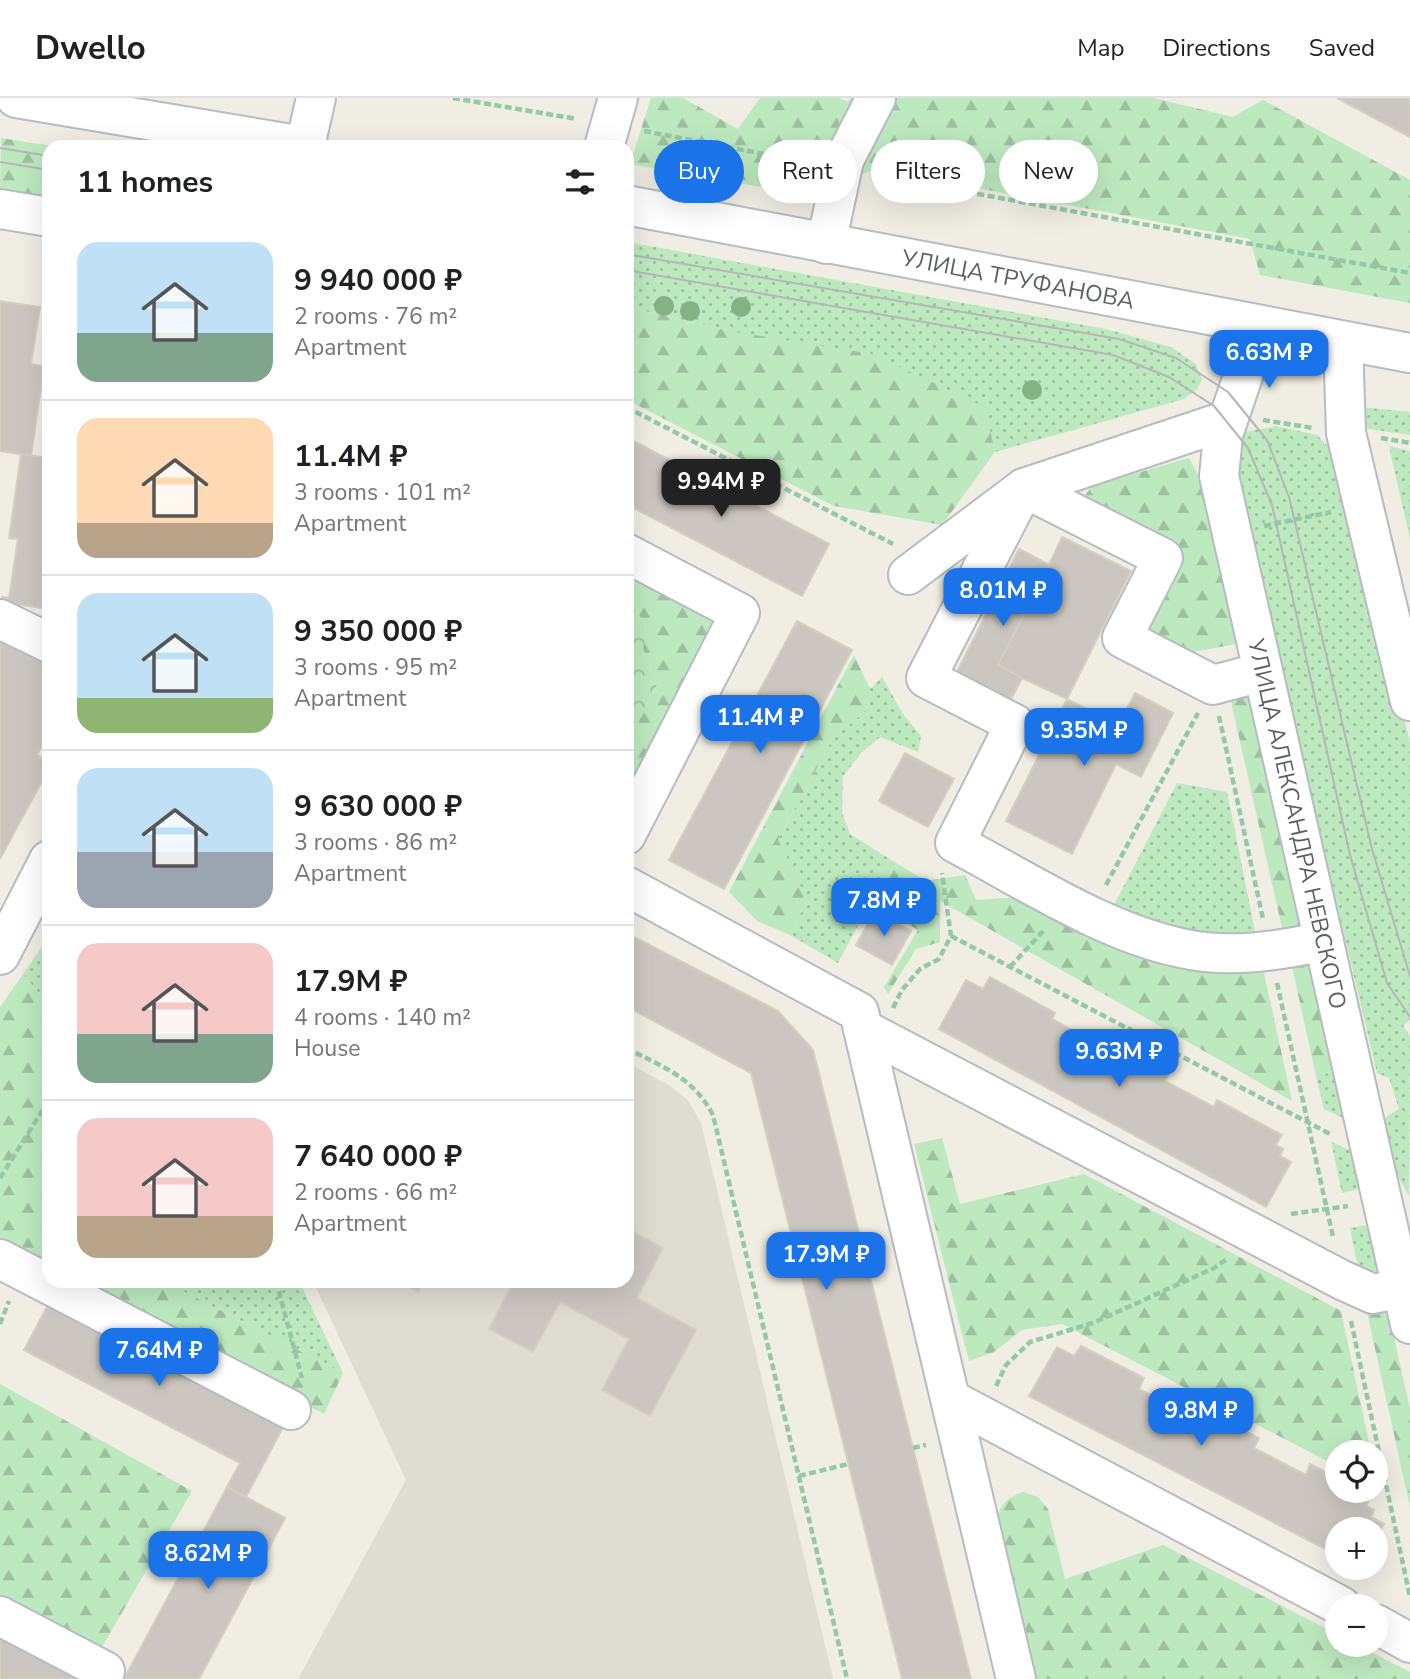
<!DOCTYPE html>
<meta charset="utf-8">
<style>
:root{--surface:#fff;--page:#f2f2f2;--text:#202124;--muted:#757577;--line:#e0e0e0;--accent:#1a73e8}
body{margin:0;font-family:"Nunito Sans",sans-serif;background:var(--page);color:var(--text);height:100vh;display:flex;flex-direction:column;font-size:26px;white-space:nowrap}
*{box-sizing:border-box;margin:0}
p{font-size:23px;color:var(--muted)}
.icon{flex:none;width:38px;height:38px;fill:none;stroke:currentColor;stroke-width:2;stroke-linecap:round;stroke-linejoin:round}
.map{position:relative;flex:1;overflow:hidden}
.details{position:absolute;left:42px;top:42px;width:592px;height:1148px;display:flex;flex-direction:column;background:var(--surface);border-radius:21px;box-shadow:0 7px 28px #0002}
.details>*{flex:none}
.banner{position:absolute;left:654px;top:42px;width:649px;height:63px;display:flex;gap:14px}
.buttons{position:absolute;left:1325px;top:1342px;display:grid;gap:14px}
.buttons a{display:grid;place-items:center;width:63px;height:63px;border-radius:50%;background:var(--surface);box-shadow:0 7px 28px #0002;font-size:35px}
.price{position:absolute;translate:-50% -60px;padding:0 16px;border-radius:14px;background:var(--accent);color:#fff;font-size:23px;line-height:46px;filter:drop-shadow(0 2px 4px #0008)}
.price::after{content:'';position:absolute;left:50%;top:42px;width:21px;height:16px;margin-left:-10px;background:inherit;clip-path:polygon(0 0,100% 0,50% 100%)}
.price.active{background:#222;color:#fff}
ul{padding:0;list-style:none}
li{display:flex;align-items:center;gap:21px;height:175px;padding:0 35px}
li+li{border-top:2px solid var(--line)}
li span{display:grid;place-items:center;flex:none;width:196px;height:140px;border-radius:21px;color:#555}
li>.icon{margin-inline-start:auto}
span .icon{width:84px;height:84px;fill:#fffc;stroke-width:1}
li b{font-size:30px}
h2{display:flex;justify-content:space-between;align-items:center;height:84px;padding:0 35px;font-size:30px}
.chip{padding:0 24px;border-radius:32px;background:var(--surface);box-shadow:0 7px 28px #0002;font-size:24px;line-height:63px}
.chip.active{background:var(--accent);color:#fff}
header{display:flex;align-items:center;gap:42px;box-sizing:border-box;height:98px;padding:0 35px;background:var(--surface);border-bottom:2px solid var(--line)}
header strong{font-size:33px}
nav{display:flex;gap:38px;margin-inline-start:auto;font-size:24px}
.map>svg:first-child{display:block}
.education{fill:#dfdcd2}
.grass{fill:url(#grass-dots)}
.forest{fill:url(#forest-firs)}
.park{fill:url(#park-crowns)}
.building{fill:#cbc7c0;stroke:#d5cfc1;stroke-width:2}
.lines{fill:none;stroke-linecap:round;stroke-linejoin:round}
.minor-casing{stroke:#b8bbc1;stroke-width:42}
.path{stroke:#94c9a6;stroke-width:4.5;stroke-dasharray:7 3.5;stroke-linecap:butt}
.minor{stroke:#fff;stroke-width:38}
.tram{stroke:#b5b6b6;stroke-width:2}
.tree{fill:#84b383}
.labels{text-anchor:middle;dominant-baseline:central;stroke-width:5;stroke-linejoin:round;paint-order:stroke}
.street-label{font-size:23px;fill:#5b5f65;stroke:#fff}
</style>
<header>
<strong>Dwello</strong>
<nav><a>Map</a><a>Directions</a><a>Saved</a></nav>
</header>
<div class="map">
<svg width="1410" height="1581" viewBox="0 0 1410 1581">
<defs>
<pattern id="grass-dots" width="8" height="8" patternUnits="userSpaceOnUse" patternTransform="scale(1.75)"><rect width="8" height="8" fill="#bde9bf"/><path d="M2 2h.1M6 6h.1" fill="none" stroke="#9dc09f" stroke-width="1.8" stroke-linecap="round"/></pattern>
<pattern id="forest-firs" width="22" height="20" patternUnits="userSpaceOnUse" patternTransform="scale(1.75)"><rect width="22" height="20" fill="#bde9bf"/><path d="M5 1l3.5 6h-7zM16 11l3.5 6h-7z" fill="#9dc09f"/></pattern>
<pattern id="park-crowns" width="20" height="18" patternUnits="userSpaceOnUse" patternTransform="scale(1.75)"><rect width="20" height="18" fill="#bde9bf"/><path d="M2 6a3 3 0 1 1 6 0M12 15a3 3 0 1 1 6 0" fill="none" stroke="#9dc09f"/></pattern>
</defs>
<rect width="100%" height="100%" fill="#f0ede3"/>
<!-- education -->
<polygon class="education" points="627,965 667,986 688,1002 701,1025 833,1581 298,1581 406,1382 313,1183 626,1183"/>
<!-- grass -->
<g class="grass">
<polygon points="627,144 1106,231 1171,249 1196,266 1202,282 1197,291 1184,301 995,354 984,309 730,233 627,209"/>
<polygon points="1362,309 1410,314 1410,337 1362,330"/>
<polygon points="1276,328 1317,337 1337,358 1410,644 1410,922 1403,927 1410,938 1409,1098 1387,1060 1384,1020 1399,1011 1389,980 1377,975 1234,372 1246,334"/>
<polygon points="1389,348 1410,353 1410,441"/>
<polygon points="882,579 903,616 921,638 918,654 880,639 862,654 843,678 842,715 850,736 888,760 871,803 838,865 790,837 806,804 778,742 832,642 866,612 870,591"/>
<polygon points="1177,685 1227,694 1256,838 1186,837 1111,813"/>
<polygon points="49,839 49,908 23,876"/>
<polygon points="1342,971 1354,1025 1324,1011 1316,978"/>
<polygon points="1331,1043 1362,1059 1368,1089 1342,1095"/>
<polygon points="1373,1126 1383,1175 1360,1180 1350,1130"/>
<polygon points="163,1183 299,1183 343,1275"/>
</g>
<!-- forest -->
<g class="forest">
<polygon points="651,0 683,0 738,31 760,0 839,0 848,4 850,0 1154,0 1233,19 1263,2 1410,82 1410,205 1260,177 1250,141 875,71 812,98 630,66"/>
<polygon points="1,40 58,49 49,49 49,104 0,95"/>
<polygon points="626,209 730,233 872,256 985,309 995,354 942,427 834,408 627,302"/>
<polygon points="1189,360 1204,388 1241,545 1183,556 1138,533 1177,454 1080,404 1092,388"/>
<polygon points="647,483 714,516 712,547 627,715 627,645 657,587 643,551 646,527 633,509 627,485"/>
<polygon points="854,557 870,591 866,612 832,642 778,742 798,780 806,804 790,837 757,823 729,794"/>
<polygon points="1258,589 1313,836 1285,843 1229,595"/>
<polygon points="888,760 926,783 965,777 976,802 1021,799 1261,861 1292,1003 940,803 940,844 916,851 888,896 884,889 918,832 871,803"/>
<polygon points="1318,858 1342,970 1316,978 1291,864"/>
<polygon points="23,876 49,908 49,1170 0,1144 0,909"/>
<polygon points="942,1040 960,1106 1084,1076 1341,1213 1371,1354 1337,1354 1337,1368 1062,1226 1022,1232 994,1254 969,1263 914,1046"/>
<polygon points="73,1183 163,1183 343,1275 324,1316"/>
<polygon points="1365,1205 1387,1208 1410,1311 1410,1409"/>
<polygon points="0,1286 192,1393 97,1558 0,1502"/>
<path d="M1023 1394 1038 1399 1048 1411 1065 1481 1163 1447 1337 1536V1547H1357L1410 1574V1581H1032L996 1427C999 1408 1004 1401 1023 1394Z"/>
</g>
<!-- park -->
<polygon class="park" points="626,492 633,509 646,527 643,551 657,587 627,645"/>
<!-- building -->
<g class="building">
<polygon points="1337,0 1410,0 1410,39"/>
<polygon points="0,203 40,209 31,266 44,268 31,358 0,353"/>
<polygon points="626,339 829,446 802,498 626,406"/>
<polygon points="21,356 49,360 49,511 1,504 2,499 9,500 18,441 9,440"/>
<polygon points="1062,439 1131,473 1067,601 1022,580 1010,603 956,576 1019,451 1049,467"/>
<polygon points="1019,451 1049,467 998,567 1022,580 1010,603 956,576"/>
<polygon points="797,523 852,552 724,791 669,762"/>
<polygon points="0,537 49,563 49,634 37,657 49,663 49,670 0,761"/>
<polygon points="1135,595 1173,615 1141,679 1116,666 1072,756 1006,723 1067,601 1119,627"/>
<polygon points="905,655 954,681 928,729 879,703"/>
<polygon points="875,813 911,833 892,867 856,847"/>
<polygon points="626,835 778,913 813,952 971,1581 902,1581 751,975 626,908"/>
<polygon points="990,879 1055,915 1052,921 1101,948 1105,942 1168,977 1165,983 1214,1009 1217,1002 1282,1037 1276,1047 1283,1051 1280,1058 1291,1064 1266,1109 939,931 966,882 983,891"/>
<polygon points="626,1130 663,1150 637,1200 696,1232 650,1318 602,1292 629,1241 560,1204 533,1254 489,1231 514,1183 626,1183"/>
<polygon points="398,1183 424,1183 418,1194"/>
<polygon points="52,1199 287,1322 246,1399 227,1389 240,1365 24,1252"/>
<polygon points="1081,1248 1144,1280 1139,1291 1190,1317 1196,1307 1259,1340 1254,1350 1306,1377 1310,1366 1337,1380 1337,1393 1361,1393 1371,1398 1366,1408 1374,1412 1371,1419 1384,1426 1376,1441 1376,1432 1337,1432 1337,1457 1029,1298 1057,1249 1074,1258"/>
<polygon points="227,1389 285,1420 199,1581 124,1581"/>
<polygon points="0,1541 87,1581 0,1581"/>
</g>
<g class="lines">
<!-- minor casing -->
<g class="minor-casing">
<g id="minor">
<polyline points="16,0 309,49"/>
<polyline points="305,48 316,0"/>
<polyline points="604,49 618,0"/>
<path id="s1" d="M626 107 1410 255"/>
<polyline points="0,111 49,119"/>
<polyline points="826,146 844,62 876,0"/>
<path id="s2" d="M1260 228 1223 337 1219 378 1410 1226"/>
<polyline points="1343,243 1346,335 1410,603"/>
<polyline points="626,455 740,515 626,737"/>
<polyline points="908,477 1024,390 1228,322"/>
<polyline points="0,521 49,545"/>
<path d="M1262 574 1213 587 1122 540 1163 460 1024 390 926 580 1015 626 955 745C1025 782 1104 834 1181 850 1228 861 1279 853 1324 843"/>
<polyline points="626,788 859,914 1016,1581"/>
<polyline points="0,857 49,762"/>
<polyline points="863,931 1342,1182 1373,1196 1402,1190"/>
<polyline points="0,1161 291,1312"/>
<polyline points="952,1302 1341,1508"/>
<polyline points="0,1518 105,1573"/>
<polyline points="1376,1526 1410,1545"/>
</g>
</g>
<!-- path -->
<g class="path">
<polyline points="453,0 577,21"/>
<polyline points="644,33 811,65"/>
<polyline points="874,77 1410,175"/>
<polyline points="626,309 893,446"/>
<polyline points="1263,322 1313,330"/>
<polyline points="1381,340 1410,345"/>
<polyline points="1264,428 1331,414"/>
<polyline points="1219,618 1263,821"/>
<polyline points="1106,787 1198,615"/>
<polyline points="951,838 1332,1037"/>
<polyline points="1010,869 1045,831"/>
<polyline points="1277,885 1333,1139"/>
<polyline points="893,910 902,892 920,871 939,861 951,838 942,775"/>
<path d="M626 950C663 969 693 979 713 1017L847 1581"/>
<polyline points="0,1080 49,1002"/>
<polyline points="1291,1116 1348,1108"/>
<polyline points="276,1183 302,1280"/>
<polyline points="1351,1223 1410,1499"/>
<polyline points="0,1226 9,1203"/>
<polyline points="996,1288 1006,1267 1030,1244 1093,1225 1214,1170 1227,1161"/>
<polyline points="913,1350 926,1347"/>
<polyline points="799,1378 848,1366"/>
</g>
<!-- minor -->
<use href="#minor" class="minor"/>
<!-- tram -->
<g class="tram">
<polyline points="0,50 49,58"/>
<polyline points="0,64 49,72"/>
<polyline points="626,156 1119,241 1176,260 1228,294 1267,342 1289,399 1372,751 1410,878"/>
<polyline points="626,172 1113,257 1169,279 1214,308 1248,350 1272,407 1350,757 1387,885 1410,919"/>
</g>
</g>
<!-- trees -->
<g class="tree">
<circle cx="664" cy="208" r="10"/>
<circle cx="741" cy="209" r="10"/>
<circle cx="690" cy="213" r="10"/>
<circle cx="1032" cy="292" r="10"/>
</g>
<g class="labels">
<!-- street labels -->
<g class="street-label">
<text stroke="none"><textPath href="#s1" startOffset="399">УЛИЦА ТРУФАНОВА</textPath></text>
<text stroke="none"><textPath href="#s2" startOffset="513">УЛИЦА АЛЕКСАНДРА НЕВСКОГО</textPath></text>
</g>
</g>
</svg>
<div class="buttons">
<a><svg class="icon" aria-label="locate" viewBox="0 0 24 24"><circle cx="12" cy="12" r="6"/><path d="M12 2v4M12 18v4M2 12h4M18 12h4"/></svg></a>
<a>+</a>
<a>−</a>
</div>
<b class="price" style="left:1269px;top:292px">6.63M ₽</b>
<b class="price active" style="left:721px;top:421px">9.94M ₽</b>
<b class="price" style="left:1003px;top:530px">8.01M ₽</b>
<b class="price" style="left:760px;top:657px">11.4M ₽</b>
<b class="price" style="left:1084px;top:670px">9.35M ₽</b>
<b class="price" style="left:884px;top:840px">7.8M ₽</b>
<b class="price" style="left:1119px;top:991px">9.63M ₽</b>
<b class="price" style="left:826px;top:1194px">17.9M ₽</b>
<b class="price" style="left:159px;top:1290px">7.64M ₽</b>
<b class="price" style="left:1201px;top:1350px">9.8M ₽</b>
<b class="price" style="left:208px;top:1493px">8.62M ₽</b>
<div class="banner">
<a class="chip active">Buy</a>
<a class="chip">Rent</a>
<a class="chip">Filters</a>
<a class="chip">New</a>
</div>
<section class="details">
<h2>11 homes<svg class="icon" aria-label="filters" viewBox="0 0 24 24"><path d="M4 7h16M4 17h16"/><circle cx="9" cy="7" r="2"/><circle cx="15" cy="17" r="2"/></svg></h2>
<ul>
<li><span style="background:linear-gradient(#bfe0f5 65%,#7fa58c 0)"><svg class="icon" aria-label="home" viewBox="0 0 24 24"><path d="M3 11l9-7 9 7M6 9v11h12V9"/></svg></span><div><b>9 940 000 ₽</b><p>2 rooms · 76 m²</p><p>Apartment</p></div></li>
<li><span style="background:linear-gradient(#ffd9b3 75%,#b9a48a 0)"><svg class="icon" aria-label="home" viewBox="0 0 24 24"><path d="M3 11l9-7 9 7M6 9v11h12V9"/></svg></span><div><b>11.4M ₽</b><p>3 rooms · 101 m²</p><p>Apartment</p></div></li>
<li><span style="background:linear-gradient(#bfe0f5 75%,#8fb573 0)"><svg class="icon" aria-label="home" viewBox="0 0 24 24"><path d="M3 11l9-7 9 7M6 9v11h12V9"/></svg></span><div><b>9 350 000 ₽</b><p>3 rooms · 95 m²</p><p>Apartment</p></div></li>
<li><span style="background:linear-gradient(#bfe0f5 60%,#9aa5b1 0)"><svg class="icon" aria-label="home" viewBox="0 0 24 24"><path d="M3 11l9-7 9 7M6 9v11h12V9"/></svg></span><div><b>9 630 000 ₽</b><p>3 rooms · 86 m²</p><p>Apartment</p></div></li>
<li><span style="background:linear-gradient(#f6c9c9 65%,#7fa58c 0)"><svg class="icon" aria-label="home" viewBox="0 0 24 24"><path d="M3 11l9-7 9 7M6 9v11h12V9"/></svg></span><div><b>17.9M ₽</b><p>4 rooms · 140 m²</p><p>House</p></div></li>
<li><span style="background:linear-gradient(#f6c9c9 70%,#b9a48a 0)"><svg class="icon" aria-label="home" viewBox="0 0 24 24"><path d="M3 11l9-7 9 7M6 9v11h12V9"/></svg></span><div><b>7 640 000 ₽</b><p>2 rooms · 66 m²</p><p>Apartment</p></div></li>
</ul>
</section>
</div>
